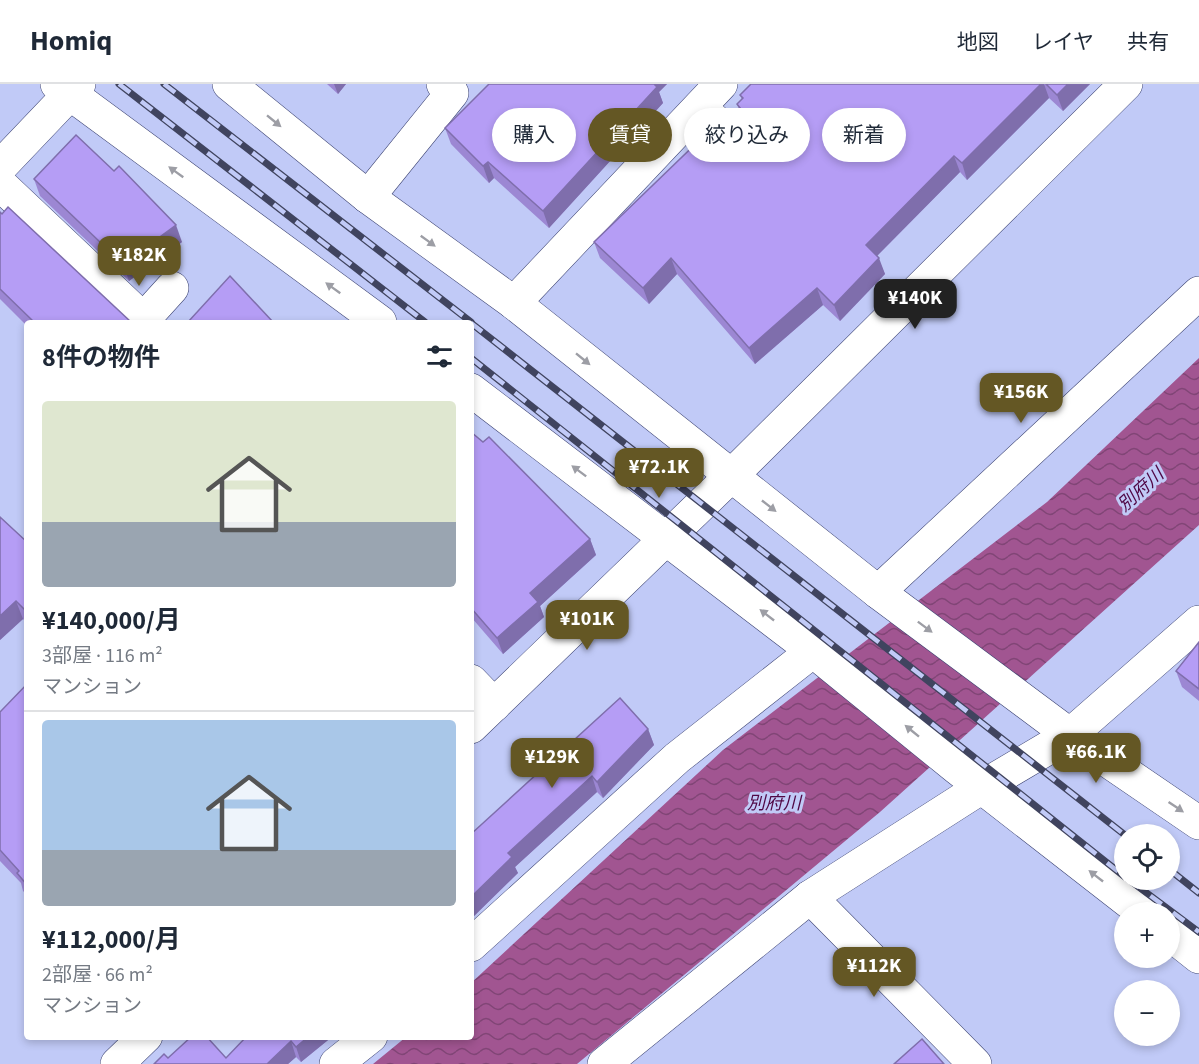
<!DOCTYPE html>
<html lang="ja">
<meta charset="utf-8">
<style>
:root{--surface:#fff;--page:#f2f2f3;--text:#1f2937;--muted:#747a83;--line:#e0e1e3;--accent:#645724}
body{margin:0;font-family:"Source Sans 3","Noto Sans JP",sans-serif;background:var(--page);color:var(--text);height:100vh;display:flex;flex-direction:column;font-size:22px;white-space:nowrap}
*{box-sizing:border-box;margin:0}
p{font-size:20px;color:var(--muted)}
.icon{flex:none;width:33px;height:33px;fill:none;stroke:currentColor;stroke-width:2;stroke-linecap:round;stroke-linejoin:round}
.map{position:relative;flex:1;overflow:hidden}
.drawer{position:absolute;left:24px;top:236px;width:450px;height:720px;display:flex;flex-direction:column;background:var(--surface);border-radius:6px;box-shadow:0 3px 9px #0003}
.drawer>*{flex:none}
.top-card{position:absolute;left:492px;top:24px;width:570px;height:54px;display:flex;gap:12px}
.buttons{position:absolute;left:1114px;top:740px;display:grid;gap:12px}
.buttons a{display:grid;place-items:center;width:66px;height:66px;border-radius:50%;background:var(--surface);box-shadow:0 3px 9px #0003;font-size:30px}
.price{position:absolute;translate:-50% -51px;padding:0 14px;border-radius:12px;background:var(--accent);color:#fff;font-size:20px;line-height:39px;filter:drop-shadow(0 2px 3px #0008)}
.price::after{content:'';position:absolute;left:50%;top:36px;width:18px;height:14px;margin-left:-9px;background:inherit;clip-path:polygon(0 0,100% 0,50% 100%)}
.price.active{background:#222;color:#fff}
ul{padding:0;list-style:none}
li{display:grid;align-content:center;gap:12px;height:318px;padding:0 18px}
li+li{border-top:2px solid var(--line)}
li span{display:grid;place-items:center;height:186px;border-radius:6px;color:#555}
li>.icon{margin-inline-start:auto}
span .icon{width:108px;height:108px;fill:#fffc;stroke-width:1}
li b{font-size:26px}
h2{display:flex;justify-content:space-between;align-items:center;height:72px;padding:0 18px;font-size:26px}
.pill{padding:0 21px;border-radius:27px;background:var(--surface);box-shadow:0 3px 9px #0003;font-size:21px;line-height:54px}
.pill.active{background:var(--accent);color:#fff}
header{display:flex;align-items:center;gap:36px;box-sizing:border-box;height:84px;padding:0 30px;background:var(--surface);border-bottom:2px solid var(--line)}
header strong{font-size:28px}
nav{display:flex;gap:33px;margin-inline-start:auto;font-size:21px}
.map>svg:first-child{display:block}
.water{fill:url(#water-waves)}
.lines{fill:none;stroke-linecap:round;stroke-linejoin:round}
.street-casing{stroke:#3d4473;stroke-width:34}
.street{stroke:#fff;stroke-width:33}
.rail-casing{stroke:#40445f;stroke-width:7}
.rail{stroke:#c1caf7;stroke-width:4.5;stroke-dasharray:14;stroke-linecap:butt}
.wall{fill:#9c87d3}
.shaded-wall{fill:#7f6eac}
.building{fill:#b59df5;stroke:#7f6eac;stroke-width:1.5}
.oneway{fill:#9d9ea5}
.labels{text-anchor:middle;dominant-baseline:central;stroke-width:6;stroke-linejoin:round;paint-order:stroke}
.water-label{font-size:18px;font-style:italic;fill:#500745;stroke:#c1caf7}
</style>
<header>
<strong>Homiq</strong>
<nav><a>地図</a><a>レイヤ</a><a>共有</a></nav>
</header>
<div class="map">
<svg width="1199" height="980" viewBox="0 0 1199 980">
<defs>
<pattern id="water-waves" width="16" height="10" patternUnits="userSpaceOnUse" patternTransform="scale(1.5)"><rect width="16" height="10" fill="#a15591"/><path d="M0 5q4-4 8 0t8 0" fill="none" stroke="#814576"/></pattern>
</defs>
<rect width="100%" height="100%" fill="#c1caf7"/>
<!-- water -->
<polygon class="water" points="1199,274 1199,441 880,728 577,980 373,980 406,953 471,952 471,899 723,666 1047,418"/>
<g class="lines">
<!-- street casing -->
<g class="street-casing">
<g id="street">
<polyline points="57,0 380,238"/>
<polyline points="229,0 368,113 514,219 878,508 1070,651 1199,739"/>
<polyline points="700,24 732,52"/>
<polyline points="0,83 79,0"/>
<polyline points="0,100 146,238"/>
<polyline points="368,113 452,9 443,0"/>
<polyline points="514,219 721,0"/>
<polyline points="143,236 172,204"/>
<polyline points="471,306 813,567 957,684 1142,828"/>
<polyline points="878,508 1199,209"/>
<polyline points="471,597 494,621"/>
<polyline points="471,643 731,392 1126,0"/>
<polyline points="810,813 975,980"/>
<polyline points="1170,850 1199,873"/>
<polyline points="471,861 677,674 813,567"/>
<polyline points="117,980 146,952"/>
<polyline points="336,980 371,952"/>
<polyline points="604,980 810,813 982,703 1070,651 1199,538"/>
</g>
</g>
<!-- street -->
<use href="#street" class="street"/>
<!-- rail casing -->
<g class="rail-casing">
<g id="rail">
<polyline points="119,0 425,238"/>
<polyline points="164,0 471,238"/>
<polyline points="471,239 1125,751"/>
<polyline points="471,274 1125,793"/>
<polyline points="1170,786 1199,809"/>
<polyline points="1128,795 1199,848"/>
</g>
</g>
<!-- rail -->
<use href="#rail" class="rail"/>
</g>
<!-- wall -->
<g class="wall">
<polygon points="327,0 346,0 338,10"/>
<polygon points="489,0 667,0 659,8 663,19 549,144 494,94 489,99 451,60 445,44"/>
<polygon points="751,0 1090,0 1063,27 1049,14 967,96 960,88 877,172 885,190 840,237 823,221 755,280 677,190 649,220 600,174 594,158 723,54 732,54 740,48 744,39 737,20 742,16 740,11"/>
<polygon points="34,95 182,158 129,197 40,112"/>
<polygon points="0,128 131,238 27,238 27,242 0,215"/>
<polygon points="471,348 590,455 596,471 540,522 544,533 503,570 471,533"/>
<polygon points="0,433 27,458 27,539 23,535 0,556"/>
<polygon points="1199,558 1199,617 1182,603 1176,587"/>
<polygon points="27,600 27,811 23,807 21,799 0,777 0,628"/>
<polygon points="648,645 654,661 603,714 597,708 515,783 518,789 473,833 471,831 471,750"/>
<polygon points="192,952 206,952 226,974 247,952 333,952 301,978 296,973 288,980 154,980 164,970 168,974"/>
</g>
<!-- shaded-wall -->
<g class="shaded-wall">
<polygon points="334,0 346,0 338,10"/>
<polygon points="651,0 667,0 659,8 663,19 549,144 543,127"/>
<polygon points="1041,0 1044,0 1049,14 967,96 962,79"/>
<polygon points="1068,0 1090,0 1063,27 1057,11"/>
<polygon points="954,72 960,88 872,177 866,161"/>
<polygon points="488,78 494,94 489,99 483,82"/>
<polygon points="176,141 182,158 129,197 123,180"/>
<polygon points="671,174 677,190 649,220 643,204"/>
<polygon points="879,174 885,190 840,237 834,221"/>
<polygon points="817,204 823,221 755,280 749,264"/>
<polygon points="590,455 596,471 540,522 544,533 503,570 497,554 530,509"/>
<polygon points="16,517 23,535 0,556 0,532"/>
<polygon points="648,645 654,661 603,714 597,698"/>
<polygon points="592,692 597,708 515,783 518,789 473,833 471,827 471,813 508,769"/>
<polygon points="309,952 333,952 301,978 296,963"/>
<polygon points="291,957 296,973 288,980 267,980"/>
</g>
<!-- building -->
<g class="building">
<polygon points="489,0 654,0 657,3 543,127 488,78 483,82 445,44"/>
<polygon points="751,0 1041,0 962,79 954,72 866,161 879,174 834,221 817,204 749,264 671,174 643,204 594,158 710,46 723,54 732,54 740,48 744,39 744,29 737,20 743,14 740,11"/>
<polygon points="1046,0 1068,0 1057,11"/>
<polygon points="76,51 114,87 119,82 176,141 123,180 34,95"/>
<polygon points="8,123 131,238 34,238 0,205 0,128 2,130"/>
<polygon points="230,192 273,238 188,238"/>
<polygon points="471,348 483,358 489,353 590,455 530,509 538,518 497,554 471,524"/>
<polygon points="0,433 27,458 27,528 16,517 0,532"/>
<polygon points="1199,558 1199,605 1176,587"/>
<polygon points="27,600 27,801 17,789 19,787 0,766 0,628"/>
<polygon points="620,614 648,645 597,698 592,692 508,769 512,773 471,813 471,750"/>
<polygon points="192,952 206,952 226,974 247,952 309,952 296,963 291,957 267,980 154,980 164,970 168,974"/>
<polygon points="922,955 944,980 894,980"/>
</g>
<!-- one-way arrows -->
<defs><path id="oneway-solid" d="M-6-.8H1V-3.2L6.5 0L1 3.2V.8H-6Z" transform="scale(1.5)"/></defs>
<g class="oneway">
<use href="#oneway-solid" transform="translate(274 37) rotate(39)"/>
<use href="#oneway-solid" transform="translate(176 88) rotate(-144)"/>
<use href="#oneway-solid" transform="translate(428 157) rotate(36)"/>
<use href="#oneway-solid" transform="translate(333 204) rotate(-144)"/>
<use href="#oneway-solid" transform="translate(583 275) rotate(39)"/>
<use href="#oneway-solid" transform="translate(579 387) rotate(-143)"/>
<use href="#oneway-solid" transform="translate(769 422) rotate(38)"/>
<use href="#oneway-solid" transform="translate(767 531) rotate(-142)"/>
<use href="#oneway-solid" transform="translate(925 543) rotate(37)"/>
<use href="#oneway-solid" transform="translate(912 647) rotate(-141)"/>
<use href="#oneway-solid" transform="translate(1176 723) rotate(34)"/>
<use href="#oneway-solid" transform="translate(1096 792) rotate(-142)"/>
</g>
<g class="labels">
<!-- water labels -->
<g class="water-label">
<text transform="translate(1141 406) rotate(-42)">別府川</text>
<text x="774" y="719">別府川</text>
</g>
</g>
</svg>
<div class="buttons">
<a><svg class="icon" aria-label="locate" viewBox="0 0 24 24"><circle cx="12" cy="12" r="6"/><path d="M12 2v4M12 18v4M2 12h4M18 12h4"/></svg></a>
<a>+</a>
<a>−</a>
</div>
<b class="price" style="left:139px;top:203px">¥182K</b>
<b class="price active" style="left:915px;top:246px">¥140K</b>
<b class="price" style="left:1021px;top:340px">¥156K</b>
<b class="price" style="left:659px;top:415px">¥72.1K</b>
<b class="price" style="left:587px;top:567px">¥101K</b>
<b class="price" style="left:1096px;top:700px">¥66.1K</b>
<b class="price" style="left:552px;top:705px">¥129K</b>
<b class="price" style="left:874px;top:914px">¥112K</b>
<div class="top-card">
<a class="pill">購入</a>
<a class="pill active">賃貸</a>
<a class="pill">絞り込み</a>
<a class="pill">新着</a>
</div>
<section class="drawer">
<h2>8件の物件<svg class="icon" aria-label="filters" viewBox="0 0 24 24"><path d="M4 7h16M4 17h16"/><circle cx="9" cy="7" r="2"/><circle cx="15" cy="17" r="2"/></svg></h2>
<ul>
<li><span style="background:linear-gradient(#dfe7d0 65%,#9aa5b1 0)"><svg class="icon" aria-label="home" viewBox="0 0 24 24"><path d="M3 11l9-7 9 7M6 9v11h12V9"/></svg></span><div><b>¥140,000/月</b><p>3部屋 · 116 m²</p><p>マンション</p></div></li>
<li><span style="background:linear-gradient(#a9c7e8 70%,#9aa5b1 0)"><svg class="icon" aria-label="home" viewBox="0 0 24 24"><path d="M3 11l9-7 9 7M6 9v11h12V9"/></svg></span><div><b>¥112,000/月</b><p>2部屋 · 66 m²</p><p>マンション</p></div></li>
</ul>
</section>
</div>
